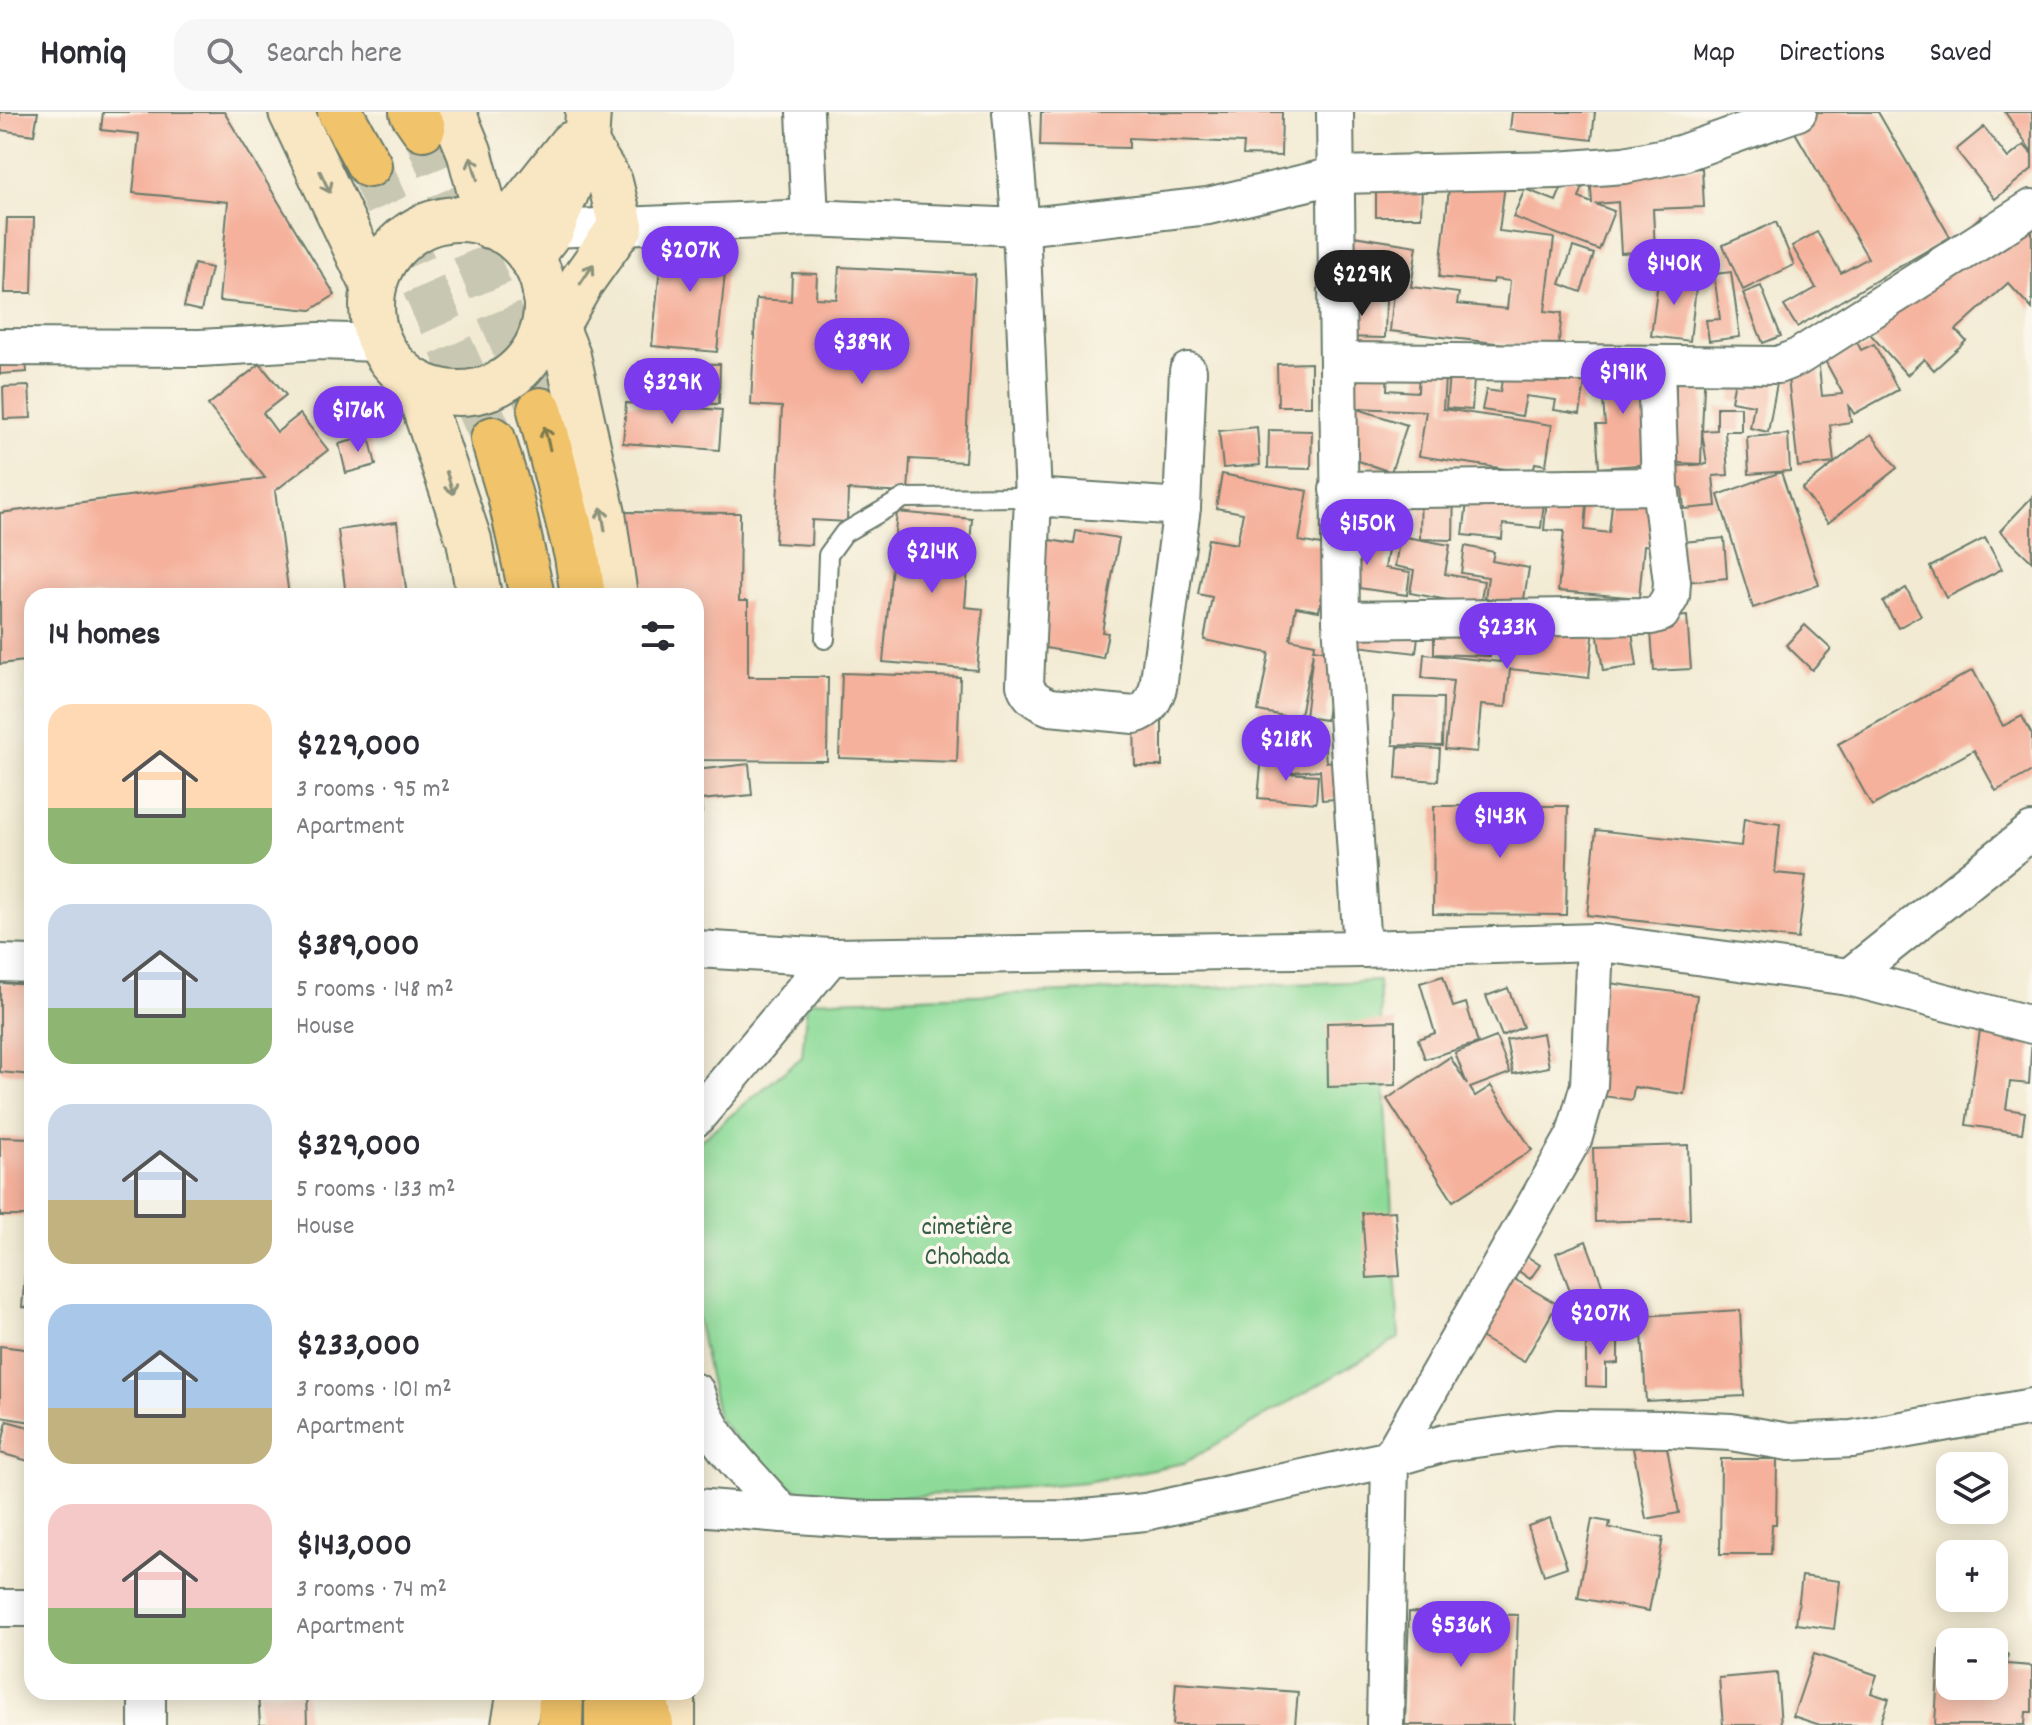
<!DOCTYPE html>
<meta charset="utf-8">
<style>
:root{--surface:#fff;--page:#f7f7f7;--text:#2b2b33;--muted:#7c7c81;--line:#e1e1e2;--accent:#7c3aed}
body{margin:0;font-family:Dekko,sans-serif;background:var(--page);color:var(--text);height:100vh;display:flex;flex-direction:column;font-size:30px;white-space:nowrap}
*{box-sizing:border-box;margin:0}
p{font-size:26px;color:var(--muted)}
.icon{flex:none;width:44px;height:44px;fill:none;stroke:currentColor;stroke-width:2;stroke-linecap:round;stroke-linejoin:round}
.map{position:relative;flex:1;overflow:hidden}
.side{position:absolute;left:24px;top:476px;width:680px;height:1112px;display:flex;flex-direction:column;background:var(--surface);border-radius:24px;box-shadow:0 4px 20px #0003}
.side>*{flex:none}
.buttons{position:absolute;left:1936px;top:1340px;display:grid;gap:16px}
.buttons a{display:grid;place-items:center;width:72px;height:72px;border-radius:16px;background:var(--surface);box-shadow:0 4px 20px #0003;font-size:40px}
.price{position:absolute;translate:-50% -68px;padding:0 18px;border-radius:28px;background:var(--accent);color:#fff;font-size:26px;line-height:52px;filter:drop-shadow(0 2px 4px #0008)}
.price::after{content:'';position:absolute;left:50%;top:48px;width:24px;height:18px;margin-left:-12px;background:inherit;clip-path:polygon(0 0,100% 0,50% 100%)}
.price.current{background:#222;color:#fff}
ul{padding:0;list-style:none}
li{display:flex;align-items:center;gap:24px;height:200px;padding:0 24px}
li span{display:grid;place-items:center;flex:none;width:224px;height:160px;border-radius:24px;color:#555}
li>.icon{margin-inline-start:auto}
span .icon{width:96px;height:96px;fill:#fffc;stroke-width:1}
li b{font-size:34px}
h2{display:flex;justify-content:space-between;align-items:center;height:96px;padding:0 24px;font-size:34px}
header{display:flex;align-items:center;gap:48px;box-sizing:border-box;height:112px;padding:0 40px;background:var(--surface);border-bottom:2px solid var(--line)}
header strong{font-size:38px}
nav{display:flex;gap:44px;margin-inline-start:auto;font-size:28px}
.search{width:560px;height:72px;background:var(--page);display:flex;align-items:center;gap:20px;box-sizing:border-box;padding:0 28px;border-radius:24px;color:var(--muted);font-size:30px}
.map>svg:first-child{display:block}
.green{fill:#8edb99;stroke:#568c66;stroke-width:2}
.building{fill:#f5b19b;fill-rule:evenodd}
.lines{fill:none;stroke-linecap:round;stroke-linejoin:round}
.trunk-tunnel{stroke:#c8c7b2;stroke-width:44;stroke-dasharray:44 22;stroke-linecap:butt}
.service-casing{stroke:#697a6b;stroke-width:22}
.minor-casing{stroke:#697a6b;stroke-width:40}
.secondary-casing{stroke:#697a6b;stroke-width:48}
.trunk-casing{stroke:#697a6b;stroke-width:48}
.service{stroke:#fff;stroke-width:18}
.minor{stroke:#fff;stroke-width:36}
.secondary{stroke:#f9e7c3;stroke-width:44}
.trunk{stroke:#f1c36a;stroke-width:44}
.oneway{stroke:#8c927c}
.oneway2{stroke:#7d794c}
.labels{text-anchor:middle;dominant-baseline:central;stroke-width:7;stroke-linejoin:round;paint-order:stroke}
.park-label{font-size:26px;fill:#355d48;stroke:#fbf7ec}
</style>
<header>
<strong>Homiq</strong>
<div class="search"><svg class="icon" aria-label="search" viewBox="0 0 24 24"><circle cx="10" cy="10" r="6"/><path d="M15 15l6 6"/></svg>Search here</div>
<nav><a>Map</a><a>Directions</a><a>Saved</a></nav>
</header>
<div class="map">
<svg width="2032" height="1613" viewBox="0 0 2032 1613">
<rect width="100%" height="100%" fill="#fbf7ec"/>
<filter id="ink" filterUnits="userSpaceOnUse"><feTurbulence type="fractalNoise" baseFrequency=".0125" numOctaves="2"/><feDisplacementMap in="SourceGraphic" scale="16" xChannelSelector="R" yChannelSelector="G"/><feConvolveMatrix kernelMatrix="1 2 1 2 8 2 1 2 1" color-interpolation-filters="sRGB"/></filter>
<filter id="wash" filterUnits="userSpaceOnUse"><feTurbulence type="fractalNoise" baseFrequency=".006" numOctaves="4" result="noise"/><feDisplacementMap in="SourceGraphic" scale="32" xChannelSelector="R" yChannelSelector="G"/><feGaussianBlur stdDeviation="1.8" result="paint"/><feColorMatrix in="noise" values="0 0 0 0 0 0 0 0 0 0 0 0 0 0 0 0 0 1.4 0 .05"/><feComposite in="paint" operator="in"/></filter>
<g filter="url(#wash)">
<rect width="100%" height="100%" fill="#f2ead2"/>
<!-- green -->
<polygon class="green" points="1379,869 1399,1226 1184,1351 1086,1370 833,1391 771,1367 718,1306 696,1202 696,1032 802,945 807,889"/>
<g id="blocks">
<!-- building -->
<g class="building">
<polygon points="0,0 38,0 34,23 0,18"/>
<polygon points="103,0 224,0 335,183 311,198 219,189 228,90 133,81 139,22 101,18"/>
<polygon points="1041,0 1282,0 1281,44 1243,43 1244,31 1129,26 1129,36 1040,34"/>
<polygon points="1512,0 1595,0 1592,28 1510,18"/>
<polygon points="1790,0 1878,0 1950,125 1797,215 1784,194 1816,176 1792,134 1817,120 1841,161 1868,146 1785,3"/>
<polygon points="2005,0 2032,0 2032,40"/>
<polygon points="1984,15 2008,46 2024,33 2032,42 2032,57 1995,87 1956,38"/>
<polygon points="1702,56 1704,95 1653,97 1655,139 1621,141 1618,90 1595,92 1614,99 1599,138 1513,105 1525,77 1556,89 1566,65 1584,72 1579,86 1592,91 1590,61"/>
<polygon points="1451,59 1506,65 1499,119 1554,126 1545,199 1562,201 1558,238 1390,219 1394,178 1346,170 1353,124 1417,134 1411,175 1459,181 1457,192 1507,197 1510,169 1494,167 1493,171 1439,165"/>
<polygon points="1376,69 1422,70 1421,105 1376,105"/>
<polygon points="1981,104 1991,116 2032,106 2032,197 2008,171 1956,218 1966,229 1934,258 1924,247 1907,263 1853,203 1886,190"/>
<polygon points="7,106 34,106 32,181 4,181"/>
<polygon points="1776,110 1794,153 1743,178 1723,133"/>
<polygon points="663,125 728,131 717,240 652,234"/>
<polygon points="1573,135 1594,142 1581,180 1560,172"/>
<polygon points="194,152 211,156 201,199 184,195"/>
<polygon points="839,155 975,162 965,350 910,347 908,381 848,378 847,410 812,408 811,433 775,431 782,295 751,293 756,187 791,189 792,161 817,162 816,186 837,187"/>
<polygon points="1731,160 1740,225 1709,229 1706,208 1720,207 1714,162"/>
<polygon points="1659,161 1697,166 1690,229 1651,224"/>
<polygon points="1761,174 1781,224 1763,231 1743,181"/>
<polygon points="1339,186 1386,187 1385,226 1339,225"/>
<polygon points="1848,213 1861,238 1874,232 1898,278 1854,302 1848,292 1851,310 1830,313 1834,351 1798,355 1785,239 1817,236 1822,284 1843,282 1815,230"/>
<polygon points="25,238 27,260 0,262 0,240"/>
<polygon points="1506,245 1587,258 1580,302 1554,298 1556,288 1526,284 1522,304 1482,298 1486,278 1500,280"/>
<polygon points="1341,247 1388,249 1387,278 1418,280 1419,249 1446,251 1443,297 1552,313 1546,353 1535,351 1533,361 1419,344 1426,299 1355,296 1407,313 1391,360 1326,338"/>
<polygon points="1642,247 1650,352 1599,356 1596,313 1605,313 1600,250"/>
<polygon points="1739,247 1780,255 1768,320 1750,316 1754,293 1731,289"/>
<polygon points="639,250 720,252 719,292 638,290"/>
<polygon points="1450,250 1475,251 1472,298 1446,296"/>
<path d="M1677 250 1705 252 1702 319 1717 318V295H1741V319H1725L1728 363 1713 364 1716 394 1684 397 1682 376 1667 378 1674 317ZM1702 320 1707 352 1679 354V351L1701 352Z"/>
<polygon points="1311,251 1311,294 1278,294 1277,252"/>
<polygon points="260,252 286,283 263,301 277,320 300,302 328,338 275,379 289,484 32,484 32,548 0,552 0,401 265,366 208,293"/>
<polygon points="29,274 31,306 4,307 3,275"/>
<polygon points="626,291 722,298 719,338 623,331"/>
<polygon points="1257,315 1260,353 1223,356 1219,319"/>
<polygon points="1269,318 1312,319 1311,357 1268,356"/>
<polygon points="1788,322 1790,359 1749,362 1747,325"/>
<polygon points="1871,322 1897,356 1828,411 1802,377"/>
<polygon points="369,324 376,353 346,361 339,332"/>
<polygon points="1781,360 1819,473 1753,496 1718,383"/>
<polygon points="1222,362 1308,379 1299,429 1332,435 1319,499 1296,495 1290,527 1315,532 1313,537 1335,540 1326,608 1305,605 1313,541 1299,607 1258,599 1269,541 1204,528 1212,485 1198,482 1208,427 1237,432 1243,401 1216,396"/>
<polygon points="1470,366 1546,374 1541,416 1503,412 1502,427 1463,423"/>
<polygon points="1421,372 1454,373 1453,428 1420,427"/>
<polygon points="1614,375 1669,380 1664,435 1644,433 1639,486 1558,479 1564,419 1544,418 1548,376 1588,379 1585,418 1609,421"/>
<polygon points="1344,382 1399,383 1398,423 1342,421"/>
<polygon points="2032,385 2032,450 2000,419"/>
<polygon points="626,400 740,401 739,489 748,489 748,565 828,565 827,649 696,648 696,484 625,484"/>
<polygon points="897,400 972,407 965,495 983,497 977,558 883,550"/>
<polygon points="397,410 407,484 346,484 338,418"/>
<polygon points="1076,419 1119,426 1102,520 1108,521 1103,546 1040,535 1048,490 1028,487 1038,426 1074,432"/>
<polygon points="1400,424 1450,433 1445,462 1484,469 1480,494 1410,481 1414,458 1395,454"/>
<polygon points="1337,425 1389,432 1385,456 1410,460 1407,483 1331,472"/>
<polygon points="1724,426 1727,466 1675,471 1673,431"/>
<polygon points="1985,426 2002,457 1946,486 1930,455"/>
<polygon points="1465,434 1494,440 1492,449 1529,456 1523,493 1485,486 1488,465 1461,461"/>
<polygon points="1906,476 1921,503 1898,516 1883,490"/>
<polygon points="1687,504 1691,557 1654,559 1650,507"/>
<polygon points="1505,506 1594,515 1589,566 1510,557 1506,595 1481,593 1477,640 1445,637 1453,569 1422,566 1424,542 1500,550"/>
<polygon points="1630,506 1637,554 1603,559 1596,511"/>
<polygon points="1420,508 1416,541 1340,532 1383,509"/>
<polygon points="1434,513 1491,515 1490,544 1434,542"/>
<polygon points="1805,513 1831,537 1812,558 1786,533"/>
<polygon points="1973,558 2003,614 2022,604 2032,623 2032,659 1996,679 1974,638 1872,694 1838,632"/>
<polygon points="842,561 960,565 957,650 839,646"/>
<polygon points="1394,585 1443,586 1442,634 1393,633"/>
<polygon points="1162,608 1162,654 1135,654 1134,609"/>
<polygon points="1324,624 1326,650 1347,648 1350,686 1322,688 1320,658 1292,660 1289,627"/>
<polygon points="1398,635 1440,637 1438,669 1396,666"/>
<polygon points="1262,644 1286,646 1285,661 1318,663 1316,691 1258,686"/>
<polygon points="749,652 752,683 701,688 702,701 696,701 696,658"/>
<polygon points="1434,694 1568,694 1566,803 1433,802"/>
<polygon points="1744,707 1780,712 1775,761 1806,764 1798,827 1587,803 1596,718 1741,734"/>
<polygon points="1443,864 1453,895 1466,891 1478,931 1425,947 1418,927 1435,921 1420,871"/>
<polygon points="1602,870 1697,883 1684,982 1634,975 1632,988 1587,982"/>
<polygon points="0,871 32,873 32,963 0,960"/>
<polygon points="1508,876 1523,915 1502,924 1486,884"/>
<polygon points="1396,909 1396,973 1328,975 1327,911"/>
<polygon points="1980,918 2032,925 2029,972 2010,970 2006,997 2025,1000 2022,1021 1966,1013"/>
<polygon points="1543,921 1549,955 1513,962 1506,928"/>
<polygon points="1496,925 1510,961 1470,976 1475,984 1491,974 1532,1038 1453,1089 1387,987 1450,945 1467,972 1455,941"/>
<polygon points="0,1025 32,1026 32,1104 0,1104"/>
<polygon points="1688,1033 1690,1107 1595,1110 1593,1036"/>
<polygon points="1395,1099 1400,1164 1367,1166 1362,1101"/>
<polygon points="1586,1129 1607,1186 1577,1197 1556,1141"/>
<polygon points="1522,1141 1540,1153 1530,1167 1513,1155"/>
<polygon points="26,1151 32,1151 32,1196 22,1195"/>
<polygon points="1490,1153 1557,1192 1524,1250 1456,1211"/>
<polygon points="1740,1198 1744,1284 1646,1289 1641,1204"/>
<polygon points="1586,1220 1618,1221 1618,1251 1606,1252 1606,1275 1586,1274"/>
<polygon points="0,1234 32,1238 32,1310 0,1305"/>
<polygon points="7,1309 32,1316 32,1350 0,1341"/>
<polygon points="1666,1330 1679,1401 1646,1407 1633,1336"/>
<polygon points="1721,1347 1777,1347 1776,1412 1772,1412 1771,1442 1720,1442"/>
<polygon points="1550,1406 1567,1455 1544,1463 1528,1414"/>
<polygon points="1592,1407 1610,1410 1609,1416 1663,1426 1649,1499 1578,1486"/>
<polygon points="1802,1464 1840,1469 1834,1517 1796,1512"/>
<polygon points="1409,1500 1518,1503 1514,1613 1405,1613"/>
<polygon points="1939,1538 1950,1539 1950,1574 1994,1574 1994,1541 2008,1542 2007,1552 2032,1554 2032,1600 2026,1600 2025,1613 1935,1613"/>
<polygon points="1814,1542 1877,1563 1871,1581 1889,1587 1880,1613 1820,1613 1793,1604"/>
<polygon points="1777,1561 1781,1613 1723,1613 1719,1566"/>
<polygon points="1176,1571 1298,1580 1295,1613 1173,1613"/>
<polygon points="258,1580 306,1580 307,1613 260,1613"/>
</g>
</g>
</g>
<g filter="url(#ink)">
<use href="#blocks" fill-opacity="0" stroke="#697a6b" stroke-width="2"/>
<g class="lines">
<!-- trunk-tunnel -->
<g class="trunk-tunnel">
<polyline points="423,16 540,298"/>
<polyline points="369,53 493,327"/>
</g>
<!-- service casing -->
<g class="service-casing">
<polyline id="service" points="825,527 828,443 844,421 904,386 1033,385"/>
</g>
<!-- minor casing -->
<g class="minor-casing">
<g id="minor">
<polyline points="805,0 810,106"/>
<path d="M1011 0 1021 115 1033 385 1025 573C1029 585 1038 590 1050 595L1134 603C1149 599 1153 590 1158 576L1182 395 1188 259"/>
<polyline points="1335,0 1341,508 1362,837"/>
<polyline points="552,117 810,106 1021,115 1208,94 1338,63 1557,58 1624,53 1680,42 1798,0"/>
<polyline points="0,235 200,236 319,229 379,231"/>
<polyline points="1339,249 1778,253 1798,245 2032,96"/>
<polyline points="1338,378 1660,374"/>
<polyline points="1033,385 1182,395"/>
<polyline points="1341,508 1651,504 1661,501 1671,484 1672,470 1660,374 1656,254"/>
<polyline points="696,837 831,845 1362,837 1595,830 1849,865 2032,913"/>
<polyline points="0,851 32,852"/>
<polyline points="1849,865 2032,719"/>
<polyline points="696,1006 831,845"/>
<path d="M696 1280C709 1329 752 1364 783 1402L696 1395"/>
<polyline points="783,1402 870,1408 1074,1407 1145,1400 1390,1347 1445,1331 1558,1316 1670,1317 1731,1320 1789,1330 1852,1327 2032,1295"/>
<polyline points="0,1496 32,1496"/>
<polyline points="147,1613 147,1580"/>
<polyline points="1385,1613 1390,1347 1574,1025 1589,973 1595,830"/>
</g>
</g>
<!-- secondary casing -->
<g class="secondary-casing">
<g id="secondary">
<polyline points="291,0 374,175"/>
<polyline points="453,0 469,39 489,114"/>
<circle cx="459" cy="194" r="87"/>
<polyline points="502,119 571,32"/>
<polyline points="530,145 552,117 556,106 586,32 588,0"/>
<polyline points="545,186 568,244 603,402 615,484"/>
<polyline points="557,213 582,169 621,114 610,70 586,32"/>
<polyline points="416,271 469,428 479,484"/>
<polyline points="514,1613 520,1580"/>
<polyline points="673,1613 673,1580"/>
</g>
</g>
<!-- trunk casing -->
<g class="trunk-casing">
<g id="trunk">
<polyline points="340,0 369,53"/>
<polyline points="412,0 423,16"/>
<polyline points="540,298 577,444 583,484"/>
<polyline points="493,327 510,384 532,484"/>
<polyline points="644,1580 651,1613"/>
<polyline points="560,1613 561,1580"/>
<polyline points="607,1613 607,1580"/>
</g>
</g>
<!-- service -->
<use href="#service" class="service"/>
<!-- minor -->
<use href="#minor" class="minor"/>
<!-- secondary -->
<use href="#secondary" class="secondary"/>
<!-- trunk -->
<use href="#trunk" class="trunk"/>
</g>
<!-- one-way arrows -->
<defs><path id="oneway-shaft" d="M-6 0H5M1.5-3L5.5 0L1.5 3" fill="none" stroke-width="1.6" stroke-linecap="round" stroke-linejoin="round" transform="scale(2)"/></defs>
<g class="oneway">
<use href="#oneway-shaft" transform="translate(474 56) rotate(-106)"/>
<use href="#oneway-shaft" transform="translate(325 70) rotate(65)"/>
<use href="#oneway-shaft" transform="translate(587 162) rotate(-56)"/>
<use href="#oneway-shaft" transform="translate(450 371) rotate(72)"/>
<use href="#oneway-shaft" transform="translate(603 407) rotate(-100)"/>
</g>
<use class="oneway2" href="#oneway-shaft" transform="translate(547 326) rotate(-104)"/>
</g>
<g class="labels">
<!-- park labels -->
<g class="park-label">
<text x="967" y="1116">cimetière<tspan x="967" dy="30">Chohada</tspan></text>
</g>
</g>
</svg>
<div class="buttons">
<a><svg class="icon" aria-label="layers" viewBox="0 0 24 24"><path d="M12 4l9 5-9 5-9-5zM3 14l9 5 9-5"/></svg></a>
<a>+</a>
<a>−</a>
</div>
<b class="price" style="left:690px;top:182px">$207K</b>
<b class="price" style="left:1674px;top:195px">$140K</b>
<b class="price current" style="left:1362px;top:206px">$229K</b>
<b class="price" style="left:862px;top:274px">$389K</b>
<b class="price" style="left:1623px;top:304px">$191K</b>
<b class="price" style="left:672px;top:314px">$329K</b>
<b class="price" style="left:358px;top:342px">$176K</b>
<b class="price" style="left:1367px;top:455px">$150K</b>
<b class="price" style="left:932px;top:483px">$214K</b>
<b class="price" style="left:1507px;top:559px">$233K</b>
<b class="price" style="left:1286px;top:671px">$218K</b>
<b class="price" style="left:1500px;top:748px">$143K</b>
<b class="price" style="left:1600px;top:1245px">$207K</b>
<b class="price" style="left:1461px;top:1557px">$536K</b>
<section class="side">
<h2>14 homes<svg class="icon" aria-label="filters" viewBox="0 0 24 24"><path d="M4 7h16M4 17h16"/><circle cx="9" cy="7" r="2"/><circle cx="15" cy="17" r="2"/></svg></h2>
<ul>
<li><span style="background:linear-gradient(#ffd9b3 65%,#8fb573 0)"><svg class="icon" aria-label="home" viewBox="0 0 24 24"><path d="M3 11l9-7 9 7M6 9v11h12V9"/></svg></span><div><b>$229,000</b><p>3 rooms · 95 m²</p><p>Apartment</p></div></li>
<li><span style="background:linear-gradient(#c9d6e8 65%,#8fb573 0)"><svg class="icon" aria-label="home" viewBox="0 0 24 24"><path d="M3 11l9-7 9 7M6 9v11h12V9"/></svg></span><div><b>$389,000</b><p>5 rooms · 148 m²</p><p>House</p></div></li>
<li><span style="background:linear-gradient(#c9d6e8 60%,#c2b280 0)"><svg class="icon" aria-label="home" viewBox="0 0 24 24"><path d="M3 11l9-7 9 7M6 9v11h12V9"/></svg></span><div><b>$329,000</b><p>5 rooms · 133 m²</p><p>House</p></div></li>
<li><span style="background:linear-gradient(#a9c7e8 65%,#c2b280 0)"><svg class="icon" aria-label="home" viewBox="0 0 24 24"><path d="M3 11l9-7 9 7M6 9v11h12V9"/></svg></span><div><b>$233,000</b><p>3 rooms · 101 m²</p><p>Apartment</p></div></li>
<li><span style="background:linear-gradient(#f6c9c9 65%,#8fb573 0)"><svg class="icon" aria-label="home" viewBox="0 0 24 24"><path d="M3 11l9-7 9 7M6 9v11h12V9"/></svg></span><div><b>$143,000</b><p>3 rooms · 74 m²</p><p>Apartment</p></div></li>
</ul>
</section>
</div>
